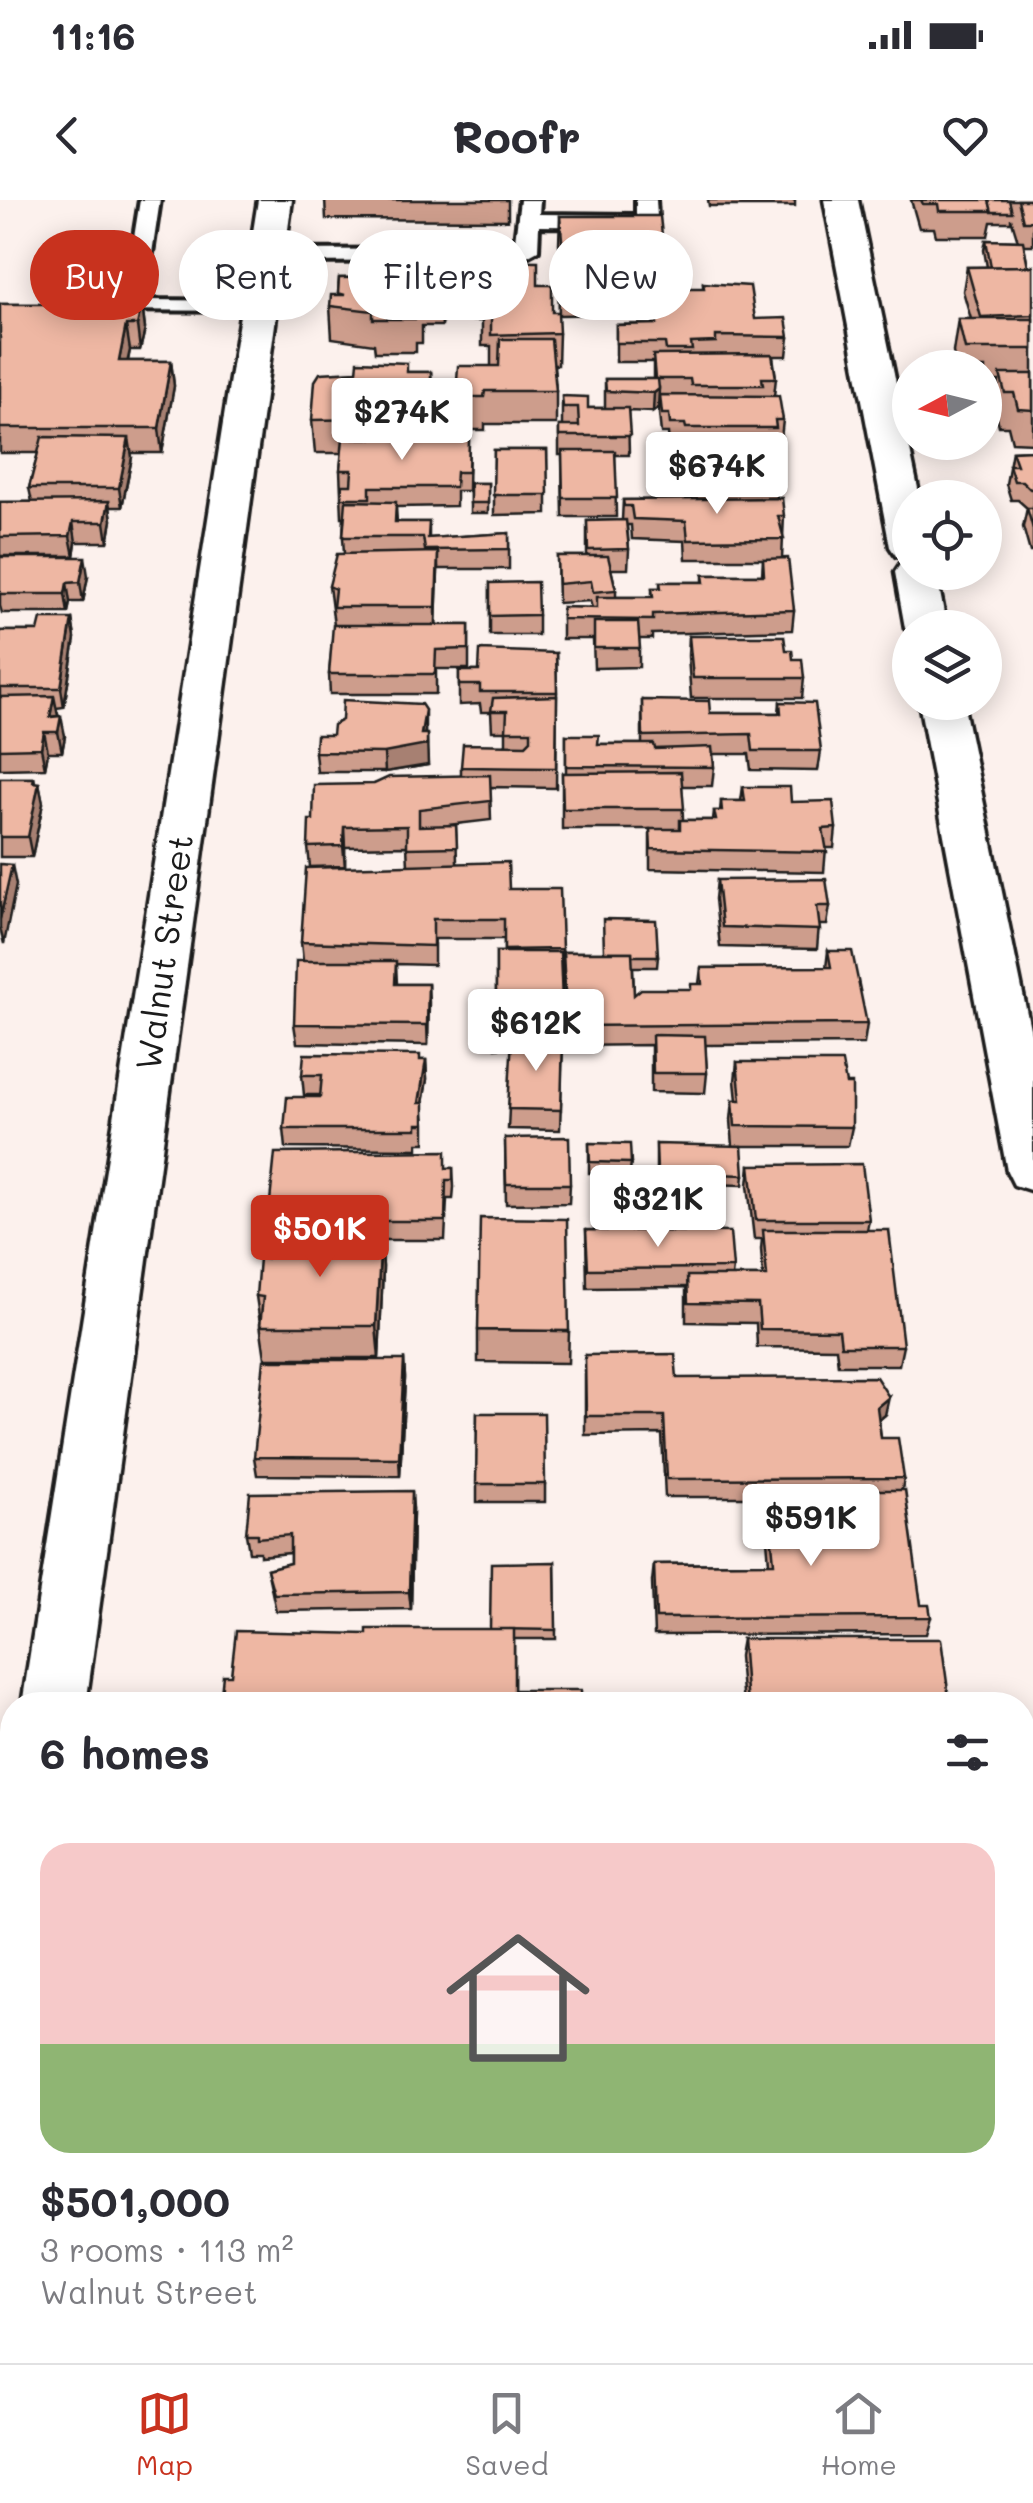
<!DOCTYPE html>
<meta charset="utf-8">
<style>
:root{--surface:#fff;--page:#f2f2f3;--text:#2b2b33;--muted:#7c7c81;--line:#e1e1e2;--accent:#c8321e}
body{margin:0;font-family:Mali,sans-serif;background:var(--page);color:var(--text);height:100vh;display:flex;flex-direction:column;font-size:38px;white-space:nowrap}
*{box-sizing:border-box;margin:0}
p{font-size:32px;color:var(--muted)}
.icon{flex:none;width:55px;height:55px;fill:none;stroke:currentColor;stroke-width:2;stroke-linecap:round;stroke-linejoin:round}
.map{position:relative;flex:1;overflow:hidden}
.drawer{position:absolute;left:0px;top:1492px;width:1035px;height:672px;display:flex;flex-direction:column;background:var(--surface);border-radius:40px 40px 0 0;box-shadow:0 5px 25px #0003}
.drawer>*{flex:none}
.banner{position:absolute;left:30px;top:30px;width:975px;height:90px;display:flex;gap:20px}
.needle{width:65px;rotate:263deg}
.fabs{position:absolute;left:892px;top:150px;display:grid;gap:20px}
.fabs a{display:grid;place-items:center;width:110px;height:110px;border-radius:50%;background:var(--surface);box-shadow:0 5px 25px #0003;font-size:50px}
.price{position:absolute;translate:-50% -85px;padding:0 22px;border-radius:10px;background:#fff;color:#222;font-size:32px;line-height:65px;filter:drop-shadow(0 2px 5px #0008)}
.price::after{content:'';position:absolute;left:50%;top:60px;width:30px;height:22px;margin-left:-15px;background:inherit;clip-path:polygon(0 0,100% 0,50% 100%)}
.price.on{background:var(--accent);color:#fff}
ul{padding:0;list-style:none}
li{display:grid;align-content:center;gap:20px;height:530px;padding:0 40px}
li span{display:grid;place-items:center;height:310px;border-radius:30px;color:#555}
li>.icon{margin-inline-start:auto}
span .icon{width:180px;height:180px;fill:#fffc;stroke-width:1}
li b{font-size:42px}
h2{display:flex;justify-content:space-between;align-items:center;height:120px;padding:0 40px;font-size:42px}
.chip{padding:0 35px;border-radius:45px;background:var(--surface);box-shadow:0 5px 25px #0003;font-size:35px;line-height:90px}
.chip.on{background:var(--accent);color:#fff}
.status{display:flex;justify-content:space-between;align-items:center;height:70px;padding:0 50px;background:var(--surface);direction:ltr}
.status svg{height:28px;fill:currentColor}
header{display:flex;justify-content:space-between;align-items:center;height:130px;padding:0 40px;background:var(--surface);font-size:45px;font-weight:700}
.dock{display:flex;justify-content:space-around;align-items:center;height:140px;border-top:2px solid var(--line);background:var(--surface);font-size:28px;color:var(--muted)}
.dock a{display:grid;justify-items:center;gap:5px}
.dock .on{color:var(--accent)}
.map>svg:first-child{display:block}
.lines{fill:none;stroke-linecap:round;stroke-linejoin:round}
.service-casing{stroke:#1c1c1c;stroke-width:8}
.minor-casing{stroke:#1c1c1c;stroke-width:7}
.service{fill:#fff;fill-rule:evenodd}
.minor{fill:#fff;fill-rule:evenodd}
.wall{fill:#cd9d8c;stroke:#1c1c1c;stroke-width:2.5;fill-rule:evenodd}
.shaded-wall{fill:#a78072;stroke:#1c1c1c;stroke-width:2.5}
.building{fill:#eeb7a3;stroke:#1c1c1c;stroke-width:2.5}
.labels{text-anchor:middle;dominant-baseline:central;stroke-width:9;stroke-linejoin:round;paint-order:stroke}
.street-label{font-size:35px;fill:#1c1c1c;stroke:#fff}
</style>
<div class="status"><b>11:16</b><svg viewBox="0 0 49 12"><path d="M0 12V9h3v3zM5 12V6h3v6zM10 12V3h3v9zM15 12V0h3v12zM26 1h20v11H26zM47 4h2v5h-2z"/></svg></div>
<header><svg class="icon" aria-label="back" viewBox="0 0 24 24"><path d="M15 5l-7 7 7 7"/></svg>Roofr<svg class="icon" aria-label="heart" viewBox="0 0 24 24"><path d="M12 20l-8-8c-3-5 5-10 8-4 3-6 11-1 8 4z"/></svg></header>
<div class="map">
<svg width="1033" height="2163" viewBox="0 0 1033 2163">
<rect width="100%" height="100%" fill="#fcf1ed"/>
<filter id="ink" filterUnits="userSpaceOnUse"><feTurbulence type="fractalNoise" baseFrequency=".01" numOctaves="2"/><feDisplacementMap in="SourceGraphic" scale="20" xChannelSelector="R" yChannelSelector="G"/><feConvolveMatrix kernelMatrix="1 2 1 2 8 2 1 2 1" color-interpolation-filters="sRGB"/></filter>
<g filter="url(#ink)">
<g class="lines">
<!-- service casing -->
<g class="service-casing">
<g id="service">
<polygon points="140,0 160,0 145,100 258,101 265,103 265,111 92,110 92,102 124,100"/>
<polygon points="520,0 540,0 539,14 636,15 636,0 656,0 657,17 639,27 539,26 538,50 518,61 266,62 256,56 266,50 514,49"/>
</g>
</g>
<!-- minor casing -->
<g class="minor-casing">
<g id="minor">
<polygon points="258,0 292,0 86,1505 22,1505"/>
<polygon points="824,0 858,0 920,298 910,298 910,359 896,356 890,347"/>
<polygon points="910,361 910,372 936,372 947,428 910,428 910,435 905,428 895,372 901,363"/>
<polygon points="919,502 963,502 1033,843 1033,991 1014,985 1007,971"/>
<polygon points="12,1752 12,1902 0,1907 0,1757"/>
</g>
</g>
<!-- service -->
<use href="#service" class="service"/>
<!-- minor -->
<use href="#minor" class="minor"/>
</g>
<!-- wall -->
<g class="wall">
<polygon points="325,0 508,0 508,20 326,19"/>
<polygon points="708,0 795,0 795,6 709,6"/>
<polygon points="911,0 1033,0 1033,45 1024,45 1028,66 1033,66 1033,243 1012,242 1008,226 999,226 995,207 999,181 985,181 985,168 956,168 953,152 958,119 971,119 963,91 967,67 987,67 984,50 986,40 1018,41 1011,18 1011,22 991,22 988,36 936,36 934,28 919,28"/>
<polygon points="560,16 662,35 661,63 633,64 632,87 625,87 625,114 559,115 558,74 562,74 562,68 559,44"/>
<polygon points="433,60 538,85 552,112 559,133 558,165 554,165 556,191 556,224 485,224 485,230 457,230 456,197 491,166 491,146 482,146 482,121 473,121 473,115 451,116 451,107 443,107 442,126 422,126 422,143 416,143 416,152 375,152 374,144 332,138 330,106 338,95 339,78 433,78"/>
<path d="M703 83 755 119 789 137 787 156H773L776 178 774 196 783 220 781 239H778L781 261 779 280H777V298L784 316 782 359 794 410 792 430 652 434V439H639V467L594 468 593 439H562V407L592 408 590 401 558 403 557 356H587V321L622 320 623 300H678L675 258 676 243H669L668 233H661L659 214 660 198 658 208 653 212 628 211 629 255H615L616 317H563L562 255H559V226H562V196L588 208H605V179H653V162H616V125L654 124 653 121 633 119 634 100 703 88ZM627 325H631L632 339 685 341 686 359H763L762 375H703V382H660V388H652V397H616V390L611 369H628L629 349Z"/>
<polygon points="0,104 142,104 145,129 140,150 130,150 128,161 171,161 174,186 162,253 131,253 132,257 122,307 110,307 112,320 108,342 76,342 74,356 0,356 0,302 32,302 29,288 38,253 0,253"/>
<polygon points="407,172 431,172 432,239 469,239 468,291 456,291 456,306 396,307 397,322 429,322 429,338 509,333 509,369 438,369 436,425 469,425 469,469 436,469 436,494 330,494 329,474 334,425 329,386 344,354 343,337 344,317 342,317 340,270 342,253 315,253 312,220"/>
<polygon points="494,250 547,250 547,314 494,315"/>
<polygon points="1033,250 1033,352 1030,352 1023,327 1027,308 1018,300 1011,300 1006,284 1012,251"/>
<rect x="470" y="283" width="18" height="30"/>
<polygon points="0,357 88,376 83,402 70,402 68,413 2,413 0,406"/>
<polygon points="490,383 538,415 538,435 490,435"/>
<polygon points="72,419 75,438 64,507 56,508 65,536 62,552 48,552 45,568 0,569 0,431 38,431"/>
<polygon points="689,436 786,450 804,478 802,498 691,498 688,456"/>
<polygon points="556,453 557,496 556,588 490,587 491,620 448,625 456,625 457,663 509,689 562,749 563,838 560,930 508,929 512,847 496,848 496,752 504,752 504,739 434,739 434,765 396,764 397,784 428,784 428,845 297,843 294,824 303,761 301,742 408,665 407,646 345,647 345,666 310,667 308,647 313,620 374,584 461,576 461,567 506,544 506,531 492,531 491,512 481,512 480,504 459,505 459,471 479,471"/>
<polygon points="642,500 710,513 779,513 780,502 821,551 818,571 751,570 749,554 713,554 714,567 712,586 682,586 683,620 713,620 714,611 720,611 721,601 741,601 743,587 791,602 836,628 834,648 826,648 824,672 650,669 650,629 562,629 562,573 566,573 566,535 598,544 642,544"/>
<polygon points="425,530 428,565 385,572 317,572 315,552 332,535"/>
<polygon points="0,578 34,578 35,583 39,583 43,603 32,657 0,657"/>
<polygon points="717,680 830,706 827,725 819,725 817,749 720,747 715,699"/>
<polygon points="828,751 867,824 864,844 705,845 707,873 705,893 651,892 651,845 567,846 563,752 603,752 658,756 657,767 633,767 634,795 691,789 699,784 701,768 826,768"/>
<polygon points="420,860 426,860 427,879 423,903 425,923 425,943 418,943 418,949 286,948 284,929 320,897 320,895 304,895 302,875"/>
<polygon points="737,862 852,927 848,946 733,946 731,920 733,900 737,900 735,881"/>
<polygon points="505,938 570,984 569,1003 506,1004"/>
<polygon points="589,943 631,963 630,973 589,973"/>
<polygon points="656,944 744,975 743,985 656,983"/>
<polygon points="750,965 869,1020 867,1030 903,1146 899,1165 838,1165 836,1148 757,1147 756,1123 686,1122 686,1087 587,1088 586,1030 733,1068 732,1076 763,1076 761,1049 762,1039 754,1039 748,985"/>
<polygon points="447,968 453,968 454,987 453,999 447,999 445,1040 381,1040 383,1067 379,1158 265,1158 256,1096 266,1059 270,1032 268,1021"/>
<polygon points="478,1130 569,1131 568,1163 478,1162"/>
<polygon points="585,1155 677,1178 885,1215 879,1220 881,1238 904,1278 902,1290 921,1405 931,1417 926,1434 654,1435 652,1382 654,1364 769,1363 767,1340 770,1322 825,1322 824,1308 826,1297 665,1297 662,1234 585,1235"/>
<polygon points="404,1160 405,1178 400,1276 257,1275 254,1257"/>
<polygon points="477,1213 545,1284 545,1302 477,1302"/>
<polygon points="413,1309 411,1409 276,1411 267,1369 290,1363 290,1353 260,1356 260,1352 249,1352 246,1334"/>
<polygon points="555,1362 556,1439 514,1439 514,1490 231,1475 367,1434 490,1429"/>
<polygon points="742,1439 950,1505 743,1505 739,1456"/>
<polygon points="843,2152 1013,2152 998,2154 999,2163 844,2163"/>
</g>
<!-- shaded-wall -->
<g class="shaded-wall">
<polygon points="442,77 443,110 442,126 441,94"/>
<polygon points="142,104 145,129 140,150 137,125"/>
<polygon points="126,125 130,150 122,186 119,161"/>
<polygon points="171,161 174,186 162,253 159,228"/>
<polygon points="431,172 432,205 432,240 431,207"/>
<polygon points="659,189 658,208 653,212 654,193"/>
<polygon points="373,206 374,239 373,252 371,219"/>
<polygon points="129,238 132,257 122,307 119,288"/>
<polygon points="109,301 112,320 108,342 105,322"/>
<polygon points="73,322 76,342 74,356 70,336"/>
<polygon points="438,352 438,372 436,426 436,407"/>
<polygon points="85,357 88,376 83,402 80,382"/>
<polygon points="67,383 70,402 68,413 65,394"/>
<polygon points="72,419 75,438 64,507 61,488"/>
<polygon points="54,496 58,516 50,517"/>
<polygon points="425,510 425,530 423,546 427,534 428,565 385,572 384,553 421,534"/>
<polygon points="61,516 65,536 62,552 58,532"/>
<polygon points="44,532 48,552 45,568 41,548"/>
<polygon points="34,578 37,592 39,583 43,603 32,657 28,637"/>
<polygon points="344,627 345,647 345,666 343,646"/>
<polygon points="12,665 16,685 4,744 0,728 0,719"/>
<polygon points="428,784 429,803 428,845 427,825"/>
<polygon points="426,860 427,879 420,923 419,903"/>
<polygon points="381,1035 383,1067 379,1158 376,1126"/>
<polygon points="404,1160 405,1178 400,1276 399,1258"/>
<polygon points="889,1197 885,1215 873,1225 877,1207"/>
<polygon points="412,1291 413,1309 411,1409 409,1392"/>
</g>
<!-- building -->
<g class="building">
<polygon points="921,0 989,0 992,11 939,11 938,4 923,4"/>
<polygon points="989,0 1009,0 1012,12 992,12"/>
<polygon points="1018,0 1033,0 1033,21 1023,21"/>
<polygon points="560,16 660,16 662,35 626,36 633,58 562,64 562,54 582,54 563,51"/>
<polygon points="986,40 1023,41 1028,66 991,67"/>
<polygon points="433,60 538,61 538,85 552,85 552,112 558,112 559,133 491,135 491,114 482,114 482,89 472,89 473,83 450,83 451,74 433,75"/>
<polygon points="1033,66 1033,115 981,117 967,67"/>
<polygon points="623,73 626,95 559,96 558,74"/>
<polygon points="442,77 441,94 421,93 421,111 415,111 415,119 373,119 373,111 330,106 331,95 345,95 338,93 339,78"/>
<polygon points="703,83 750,86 755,119 786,118 789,137 716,136 716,142 691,143 692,150 666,150 665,143 616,143 616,125 657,124 654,102 634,100 637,88 704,88"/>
<polygon points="0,104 142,104 137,125 126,125 119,161 171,161 159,228 0,228"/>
<polygon points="958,119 1033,119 1033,149 965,149"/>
<polygon points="500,139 551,139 556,191 485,191 484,197 456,197 458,166 499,166"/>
<polygon points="772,154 776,178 762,178 763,185 691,185 690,179 655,179 653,155"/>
<polygon points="358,161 407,163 407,172 431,172 431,207 378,211 378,206 373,206 371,219 312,220 315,181 320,173 357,171"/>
<polygon points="1000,174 1033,174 1033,210 1018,209 1014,193 1005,193"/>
<polygon points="605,179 658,179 659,189 654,193 606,191"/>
<polygon points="660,195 779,196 783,220 775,220 776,228 686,228 685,224 670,224 669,214 662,214"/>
<polygon points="562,196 588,197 588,208 628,208 630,236 559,236 559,226 579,226 578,207 563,207"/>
<polygon points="42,237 129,238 119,288 29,288"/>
<polygon points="343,238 469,239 468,272 456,272 455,287 370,287 370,298 341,298 342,285 351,285 352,270 340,270"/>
<polygon points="676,239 778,239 781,261 774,261 778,287 702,287 701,282 680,282"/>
<polygon points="494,250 547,250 548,295 493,295"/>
<polygon points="1033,250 1033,289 1030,289 1022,281 1014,281 1009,265 1017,265 1012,251"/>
<polygon points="562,251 615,251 617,298 563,298"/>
<rect x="470" y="283" width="18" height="20"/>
<polygon points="782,298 784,316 778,316 784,339 688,340 686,321 633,319 631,306 624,306 623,300"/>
<polygon points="109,301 105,322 73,322 70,336 0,337 0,302"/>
<polygon points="346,301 396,302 395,322 429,322 428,338 509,333 509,349 425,350 423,337 343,337"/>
<polygon points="1027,308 1033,308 1033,329"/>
<polygon points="626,320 629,349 588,350 587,321"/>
<polygon points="438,352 436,407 333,407 335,389 329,386 337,354"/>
<polygon points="557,356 608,356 616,390 593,392 591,381 558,384"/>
<polygon points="0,357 85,357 80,382 67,383 65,394 0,394"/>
<polygon points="788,358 794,410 653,414 653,420 562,419 562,407 597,408 597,397 653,397 652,388 661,388 660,382 704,382 703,375 764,375 763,359"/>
<polygon points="537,382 538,415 490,416 490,383"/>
<polygon points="41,419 72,419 61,488 0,488 0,431 38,431"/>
<polygon points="594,422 638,422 640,448 594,448"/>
<polygon points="333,425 469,425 469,449 436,450 435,474 329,474"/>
<polygon points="689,436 784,436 786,450 792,450 793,459 802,459 804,478 693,478"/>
<polygon points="480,450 556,453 557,492 480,492 480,485 459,485 459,471 479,471"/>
<polygon points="54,496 50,517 61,516 58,532 44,532 41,548 0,549 0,497"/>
<polygon points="557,496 556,568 461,567 463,544 526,545 531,540 531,531 506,531 507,511 491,511 493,498"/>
<polygon points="343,500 421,504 425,510 421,534 427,534 427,545 384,553 315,552 316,535 332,535 333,525 342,520"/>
<polygon points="642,500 709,501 710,513 781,513 780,502 815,503 821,551 753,551 751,534 643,536"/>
<polygon points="566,535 599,535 598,544 654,544 655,549 712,547 714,567 566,566"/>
<polygon points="681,572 684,609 563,609 562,573"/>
<polygon points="490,575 491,601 419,609 419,626 456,625 457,647 407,648 407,626 344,627 343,646 308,647 309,620 313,620 314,585 374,584 389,577"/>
<polygon points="0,578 34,578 33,582 39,583 28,637 0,637"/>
<polygon points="743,587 790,587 791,602 833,601 836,628 823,629 827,652 651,649 650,629 680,629 680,620 716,620 714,611 722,611 721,601 745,601"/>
<polygon points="508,662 509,689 560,689 562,749 504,750 504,719 433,719 433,746 301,742 306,668"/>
<polygon points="0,664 12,665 0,719"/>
<polygon points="826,679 830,706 817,706 820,730 722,727 717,680"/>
<polygon points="603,719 656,720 658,756 632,756 632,752 604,752"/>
<polygon points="828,751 852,751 867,824 567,826 563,752 632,752 634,795 641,789 691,789 691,784 702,784 701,768 831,767"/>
<polygon points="496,752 560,752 563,827 496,828"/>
<polygon points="296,761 396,761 395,784 428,784 427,825 294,824"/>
<polygon points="652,835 705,836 707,873 653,873"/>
<polygon points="512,837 563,838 561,910 508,909"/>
<polygon points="304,854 420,855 420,860 426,860 419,903 424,903 424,924 417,924 417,929 284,929 287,897 320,897 322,875 302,875"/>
<polygon points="737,862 842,862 846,884 852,884 852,927 735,926 733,900 741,900"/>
<polygon points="569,937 570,984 506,984 505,938"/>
<polygon points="589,943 630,944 631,963 590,962"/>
<polygon points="656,944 742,946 744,975 657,972"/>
<polygon points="446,951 446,968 453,968 453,980 446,980 445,1021 268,1021 275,953"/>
<polygon points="862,964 869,1020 756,1020 750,965"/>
<polygon points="480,1018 567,1019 569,1131 478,1130"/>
<polygon points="586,1030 730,1032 733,1068 588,1069"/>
<polygon points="763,1030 889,1030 903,1146 841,1146 839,1130 760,1129 758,1104 688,1103 687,1076 767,1076"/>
<polygon points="268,1032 381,1035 376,1126 260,1126 263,1097 256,1096 259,1058 266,1059"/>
<polygon points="675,1154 677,1178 876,1177 889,1197 877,1207 881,1238 898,1238 904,1278 667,1279 664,1216 586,1216 585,1155"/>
<polygon points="264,1160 404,1160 399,1258 254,1257"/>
<polygon points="477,1213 544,1213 545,1284 476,1284"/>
<polygon points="828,1290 905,1290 921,1405 929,1405 931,1417 656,1418 654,1364 774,1363 770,1322 830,1322"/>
<polygon points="412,1291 409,1392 274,1394 267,1369 290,1363 290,1335 257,1338 257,1334 246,1334 250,1293"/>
<polygon points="555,1362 556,1430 490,1429 491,1363"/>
<polygon points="367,1429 514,1429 514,1490 581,1490 581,1505 220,1505 223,1475 231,1475 236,1431 367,1434"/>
<polygon points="742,1439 941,1439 950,1505 747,1505"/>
<polygon points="141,2152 469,2152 469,2163 140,2163"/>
<rect x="533" y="2152" width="63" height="11"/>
<polygon points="849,2152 998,2152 999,2163 850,2163"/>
</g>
</g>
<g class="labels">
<!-- street labels -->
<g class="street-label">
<text transform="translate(163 752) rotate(-82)">Walnut Street</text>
</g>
</g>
</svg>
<div class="fabs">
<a><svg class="needle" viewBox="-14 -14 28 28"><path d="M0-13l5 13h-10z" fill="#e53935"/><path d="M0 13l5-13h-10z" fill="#7c7c81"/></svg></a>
<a><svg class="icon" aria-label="locate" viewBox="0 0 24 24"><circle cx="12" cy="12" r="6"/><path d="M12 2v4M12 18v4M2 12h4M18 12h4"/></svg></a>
<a><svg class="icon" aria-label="layers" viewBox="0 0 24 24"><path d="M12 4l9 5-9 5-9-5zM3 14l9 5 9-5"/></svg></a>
</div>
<b class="price" style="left:402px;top:263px">$274K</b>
<b class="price" style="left:717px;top:317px">$674K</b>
<b class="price" style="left:536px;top:874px">$612K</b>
<b class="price" style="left:658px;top:1050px">$321K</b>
<b class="price on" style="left:320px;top:1080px">$501K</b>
<b class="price" style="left:811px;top:1369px">$591K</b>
<div class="banner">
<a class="chip on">Buy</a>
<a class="chip">Rent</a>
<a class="chip">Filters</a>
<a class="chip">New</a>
</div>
<section class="drawer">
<h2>6 homes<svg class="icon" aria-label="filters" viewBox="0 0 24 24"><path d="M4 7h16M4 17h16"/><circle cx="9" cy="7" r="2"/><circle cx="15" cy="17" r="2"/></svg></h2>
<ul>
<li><span style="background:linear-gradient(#f6c9c9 65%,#8fb573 0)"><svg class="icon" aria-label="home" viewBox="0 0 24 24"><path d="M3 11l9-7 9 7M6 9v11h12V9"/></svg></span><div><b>$501,000</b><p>3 rooms · 113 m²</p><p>Walnut Street</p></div></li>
</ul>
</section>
</div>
<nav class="dock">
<a class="on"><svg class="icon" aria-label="map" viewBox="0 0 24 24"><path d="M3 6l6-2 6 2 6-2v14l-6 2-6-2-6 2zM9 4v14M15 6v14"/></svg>Map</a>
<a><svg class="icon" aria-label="saved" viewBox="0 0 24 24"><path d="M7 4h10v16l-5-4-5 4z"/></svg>Saved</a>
<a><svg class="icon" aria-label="home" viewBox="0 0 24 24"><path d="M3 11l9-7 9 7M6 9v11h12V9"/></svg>Home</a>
</nav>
